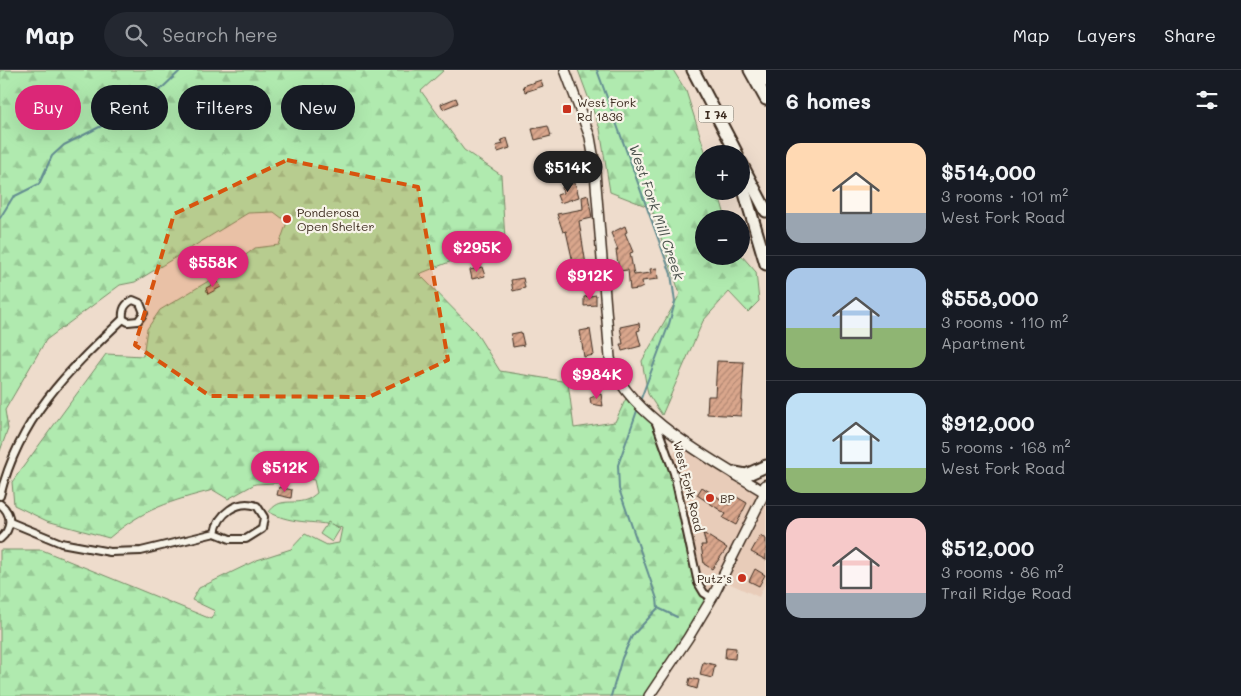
<!DOCTYPE html>
<meta charset="utf-8">
<style>
:root{--surface:#171b24;--page:#242831;--text:#f1f3f6;--muted:#9ea1a6;--line:#363941;--accent:#db2777}
body{margin:0;font-family:Mali,sans-serif;background:var(--page);color:var(--text);height:100vh;display:flex;flex-direction:column;font-size:19px;white-space:nowrap}
*{box-sizing:border-box;margin:0}
p{font-size:16px;color:var(--muted)}
.icon{flex:none;width:28px;height:28px;fill:none;stroke:currentColor;stroke-width:2;stroke-linecap:round;stroke-linejoin:round}
.map{position:relative;flex:1;overflow:hidden}
.sheet{display:flex;flex-direction:column;background:var(--surface);width:475px}
.sheet>*{flex:none}
.banner{position:absolute;left:15px;top:15px;width:475px;height:45px;display:flex;gap:10px}
.fabs{position:absolute;left:695px;top:75px;display:grid;gap:10px}
.fabs a{display:grid;place-items:center;width:55px;height:55px;border-radius:50%;background:var(--surface);box-shadow:0 5px 20px #0002;font-size:25px}
.price{position:absolute;translate:-50% -42px;padding:0 11px;border-radius:18px;background:var(--accent);color:#fff;font-size:16px;line-height:32px;filter:drop-shadow(0 1px 2px #0008)}
.price::after{content:'';position:absolute;left:50%;top:30px;width:15px;height:11px;margin-left:-8px;background:inherit;clip-path:polygon(0 0,100% 0,50% 100%)}
.price.current{background:#222;color:#fff}
ul{padding:0;list-style:none}
li{display:flex;align-items:center;gap:15px;height:125px;padding:0 20px}
li+li{border-top:1px solid var(--line)}
li span{display:grid;place-items:center;flex:none;width:140px;height:100px;border-radius:15px;color:#555}
li>.icon{margin-inline-start:auto}
span .icon{width:60px;height:60px;fill:#fffc;stroke-width:1}
li b{font-size:21px}
h2{display:flex;justify-content:space-between;align-items:center;height:60px;padding:0 20px;font-size:21px}
.chip{padding:0 18px;border-radius:22px;background:var(--surface);box-shadow:0 5px 20px #0002;font-size:18px;line-height:45px}
.chip.current{background:var(--accent);color:#fff}
header{display:flex;align-items:center;gap:30px;box-sizing:border-box;height:70px;padding:0 25px;background:var(--surface);border-bottom:1px solid var(--line)}
header strong{font-size:24px}
nav{display:flex;gap:28px;margin-inline-start:auto;font-size:18px}
.search{width:350px;height:45px;background:var(--page);display:flex;align-items:center;gap:12px;box-sizing:border-box;padding:0 18px;border-radius:28px;color:var(--muted);font-size:19px}
main{display:flex;flex:1;min-height:0}
.map>svg:first-child{display:block}
.built{fill:#e8ccb9}
.forest{fill:url(#forest-firs);stroke:#768a66}
.park{fill:url(#park-crowns);stroke:#768a66}
.lines{fill:none;stroke-linecap:round;stroke-linejoin:round}
.stream{stroke:#648d91;stroke-width:2}
.building{fill:url(#building-hatch);stroke:#3b2a1e}
.street-casing{stroke:#3b2a1e;stroke-width:10}
.secondary-casing{stroke:#3b2a1e;stroke-width:12}
.highway-casing{stroke:#3b2a1e;stroke-width:15}
.street{stroke:#f7f3e8;stroke-width:6}
.secondary{stroke:#f7f3e8;stroke-width:9}
.highway{stroke:#f7f3e8;stroke-width:11}
.marked{fill:#d7540e;fill-opacity:0.2;stroke:#d7540e;stroke-width:4;stroke-dasharray:10 6;stroke-linejoin:round}
.poi-dot{fill:#c8321e;stroke:#f7f3e8;stroke-width:2}
.labels{text-anchor:middle;dominant-baseline:central;stroke-width:4.5;stroke-linejoin:round;paint-order:stroke}
.shield{fill:#f7f3e8;stroke:#73665b;stroke-width:1}
.shield-label{font-size:11px;font-weight:bold;fill:#3b2a1e}
.poi-label{font-size:12px;fill:#3b2a1e;stroke:#f7f3e8;text-anchor:start}
.street-label{font-size:12px;fill:#3b2a1e;stroke:#f7f3e8}
.water-label{font-size:14px;font-style:italic;fill:#4c534e;stroke:#f7f3e8}
</style>
<header>
<strong>Map</strong>
<div class="search"><svg class="icon" aria-label="search" viewBox="0 0 24 24"><circle cx="10" cy="10" r="6"/><path d="M15 15l6 6"/></svg>Search here</div>
<nav><a>Map</a><a>Layers</a><a>Share</a></nav>
</header>
<main>
<div class="map">
<svg width="766" height="626" viewBox="0 0 766 626">
<defs>
<pattern id="forest-firs" width="22" height="20" patternUnits="userSpaceOnUse" patternTransform="scale(1.25)"><rect width="22" height="20" fill="#b0eaaf"/><path d="M5 1l3.5 6h-7zM16 11l3.5 6h-7z" fill="#98c996"/></pattern>
<pattern id="park-crowns" width="20" height="18" patternUnits="userSpaceOnUse" patternTransform="scale(1.25)"><rect width="20" height="18" fill="#b0eaaf"/><path d="M2 6a3 3 0 1 1 6 0M12 15a3 3 0 1 1 6 0" fill="none" stroke="#98c996"/></pattern>
<pattern id="building-hatch" width="6" height="6" patternUnits="userSpaceOnUse" patternTransform="scale(1.25)"><rect width="6" height="6" fill="#d9a68c"/><path d="M-1 1l2-2M0 6l6-6M5 7l2-2" fill="none" stroke="#b18772"/></pattern>
</defs>
<rect width="100%" height="100%" fill="#eedccc"/>
<filter id="ink" filterUnits="userSpaceOnUse"><feTurbulence type="fractalNoise" baseFrequency=".02" numOctaves="2"/><feDisplacementMap in="SourceGraphic" scale="10" xChannelSelector="R" yChannelSelector="G"/><feConvolveMatrix kernelMatrix="1 2 1 2 8 2 1 2 1" color-interpolation-filters="sRGB"/></filter>
<g filter="url(#ink)">
<!-- built -->
<polygon class="built" points="690,377 766,423 766,511 759,527 722,510 712,528 698,513 669,384"/>
<!-- forest -->
<g class="forest">
<path d="M0 0H444L421 21 464 80 501 105 505 170 419 204 475 261 500 301 568 312 574 358 615 352 629 322 663 366 698 513 712 528 649 626H0V480H42L211 549 215 541 192 530 199 518 257 490 291 479 305 464 327 475 339 473 342 458C316 449 295 456 269 442 280 427 291 435 306 430 310 429 314 425 317 423L314 410 302 407 276 413 255 414 228 429 213 420C171 431 143 439 109 468L47 451 14 435 12 412 106 284 143 286 147 259 160 240 222 203 255 178 279 175 287 152 274 142 248 143 135 212 120 215 46 270 5 340 8 359 0 381Z"/>
<polygon points="578,0 673,0 686,21 706,84 704,84 704,121 718,121 726,149 704,149 704,186 741,185 756,202 759,231 748,242 729,222 703,251 662,345 648,324 642,291 680,224 651,138 610,122 600,59"/>
</g>
<!-- park -->
<polygon class="park" points="328,452 340,459 332,472 320,464"/>
<g class="lines">
<!-- stream -->
<g class="stream">
<polyline points="597,0 671,204 675,232 669,254 640,331"/>
<polyline points="0,148 13,127 39,114 52,86 64,75 129,42 161,19 181,0"/>
<polyline points="658,538 677,547"/>
<polyline points="611,626 622,588 632,566 658,538 657,529 619,419 618,395 638,338"/>
</g>
</g>
<!-- building -->
<g class="building">
<polygon points="541,10 543,16 525,22 523,16"/>
<polygon points="456,28 458,33 443,39 441,34"/>
<polygon points="548,56 551,66 535,70 532,59"/>
<polygon points="507,68 510,78 498,82 496,76 503,74 501,70"/>
<circle cx="563" cy="97" r="7"/>
<polygon points="575,113 579,127 560,133 557,125 563,123 562,117"/>
<polygon points="588,125 592,148 579,151 587,201 576,206 566,161 563,162 557,144 583,139 582,127"/>
<polygon points="625,156 627,162 625,163 633,182 630,183 634,205 651,203 650,199 657,198 658,209 642,211 643,217 639,219 630,220 628,200 619,201 616,180 618,180 611,163"/>
<polygon points="482,197 485,206 472,209 470,200"/>
<polygon points="523,208 525,218 513,221 511,210"/>
<polygon points="218,212 221,217 208,224 206,218"/>
<polygon points="596,225 596,235 584,236 584,227"/>
<polygon points="639,253 640,260 637,261 641,276 622,281 620,274 623,274 620,257"/>
<polygon points="590,259 594,285 584,287 580,261"/>
<polygon points="521,262 524,275 513,277 511,264"/>
<polygon points="717,291 744,292 741,346 707,344 708,326 715,326"/>
<polygon points="601,324 603,336 591,334 590,328"/>
<polygon points="279,417 292,420 291,428 277,425"/>
<polygon points="702,417 730,435 735,426 747,433 736,455 723,448 726,444 697,425"/>
<polygon points="703,463 727,478 712,499 704,494 701,475 706,475"/>
<polygon points="760,466 766,469 766,490 751,482"/>
<polygon points="755,499 765,505 759,516 749,511"/>
<polygon points="726,577 736,578 735,589 725,588"/>
<polygon points="703,592 715,595 712,608 700,605"/>
<polygon points="690,608 699,610 697,619 688,616"/>
</g>
<g class="lines">
<!-- street casing -->
<g class="street-casing">
<g id="street">
<path d="M133 230 140 233 144 243 138 251 128 252 123 249C122 240 124 234 133 230Z"/>
<polyline points="656,353 674,403 698,513 704,523 712,528"/>
<path d="M0 426C20 347 66 303 123 249"/>
<path d="M0 434C13 444 12 459 0 469"/>
<path d="M10 452 61 473 110 482 141 481 215 463 230 469H246L262 459 264 447 257 436C237 429 218 444 215 463"/>
</g>
</g>
<!-- secondary casing -->
<g class="secondary-casing">
<g id="secondary">
<path d="M565 0 590 67 594 90 610 288C621 343 721 395 766 423"/>
<polyline points="649,626 688,568 712,528 765,422"/>
</g>
</g>
<!-- highway casing -->
<g class="highway-casing">
<g id="highway">
<polyline points="693,0 737,84"/>
<polyline points="750,0 766,29"/>
<polyline points="760,0 766,11"/>
<polyline points="741,93 766,141"/>
<polyline points="741,110 766,194"/>
<polyline points="735,403 746,405 766,396"/>
<polyline points="765,422 766,416"/>
</g>
</g>
<!-- street -->
<use href="#street" class="street"/>
<!-- secondary -->
<use href="#secondary" class="secondary"/>
<!-- highway -->
<use href="#highway" class="highway"/>
</g>
</g>
<!-- marked area -->
<path class="marked" d="M287 90 418 117 448 290 369 327 210 326 135 275 174 144Z"/>
<!-- markers -->
<g class="poi-dot">
<rect x="562" y="34" width="10" height="10" rx="2.5"/>
<circle cx="287" cy="149" r="5"/>
<circle cx="710" cy="428" r="5"/>
<circle cx="742" cy="508" r="5"/>
</g>
<g class="labels">
<!-- shield labels -->
<rect class="shield" x="698.5" y="35.5" width="35" height="17" rx="4"/>
<g class="shield-label">
<text x="716" y="44">I 74</text>
</g>
<!-- poi labels -->
<g class="poi-label">
<text x="577" y="32">West Fork<tspan x="577" dy="14">Rd 1836</tspan></text>
<text x="297" y="142">Ponderosa<tspan x="297" dy="14">Open Shelter</tspan></text>
<text x="720" y="428">BP</text>
<text x="732" y="508" text-anchor="end">Putz’s</text>
</g>
<!-- street labels -->
<g class="street-label">
<text transform="translate(689 416) rotate(76)">West Fork Road</text>
</g>
<!-- water labels -->
<g class="water-label">
<text transform="translate(657 142) rotate(71)">West Fork Mill Creek</text>
</g>
</g>
</svg>
<div class="fabs">
<a>+</a>
<a>−</a>
</div>
<b class="price current" style="left:568px;top:123px">$514K</b>
<b class="price" style="left:477px;top:203px">$295K</b>
<b class="price" style="left:213px;top:218px">$558K</b>
<b class="price" style="left:590px;top:231px">$912K</b>
<b class="price" style="left:597px;top:330px">$984K</b>
<b class="price" style="left:285px;top:423px">$512K</b>
<div class="banner">
<a class="chip current">Buy</a>
<a class="chip">Rent</a>
<a class="chip">Filters</a>
<a class="chip">New</a>
</div>
</div>
<section class="sheet">
<h2>6 homes<svg class="icon" aria-label="filters" viewBox="0 0 24 24"><path d="M4 7h16M4 17h16"/><circle cx="9" cy="7" r="2"/><circle cx="15" cy="17" r="2"/></svg></h2>
<ul>
<li><span style="background:linear-gradient(#ffd9b3 70%,#9aa5b1 0)"><svg class="icon" aria-label="home" viewBox="0 0 24 24"><path d="M3 11l9-7 9 7M6 9v11h12V9"/></svg></span><div><b>$514,000</b><p>3 rooms · 101 m²</p><p>West Fork Road</p></div></li>
<li><span style="background:linear-gradient(#a9c7e8 60%,#8fb573 0)"><svg class="icon" aria-label="home" viewBox="0 0 24 24"><path d="M3 11l9-7 9 7M6 9v11h12V9"/></svg></span><div><b>$558,000</b><p>3 rooms · 110 m²</p><p>Apartment</p></div></li>
<li><span style="background:linear-gradient(#bfe0f5 75%,#8fb573 0)"><svg class="icon" aria-label="home" viewBox="0 0 24 24"><path d="M3 11l9-7 9 7M6 9v11h12V9"/></svg></span><div><b>$912,000</b><p>5 rooms · 168 m²</p><p>West Fork Road</p></div></li>
<li><span style="background:linear-gradient(#f6c9c9 75%,#9aa5b1 0)"><svg class="icon" aria-label="home" viewBox="0 0 24 24"><path d="M3 11l9-7 9 7M6 9v11h12V9"/></svg></span><div><b>$512,000</b><p>3 rooms · 86 m²</p><p>Trail Ridge Road</p></div></li>
</ul>
</section>
</main>
